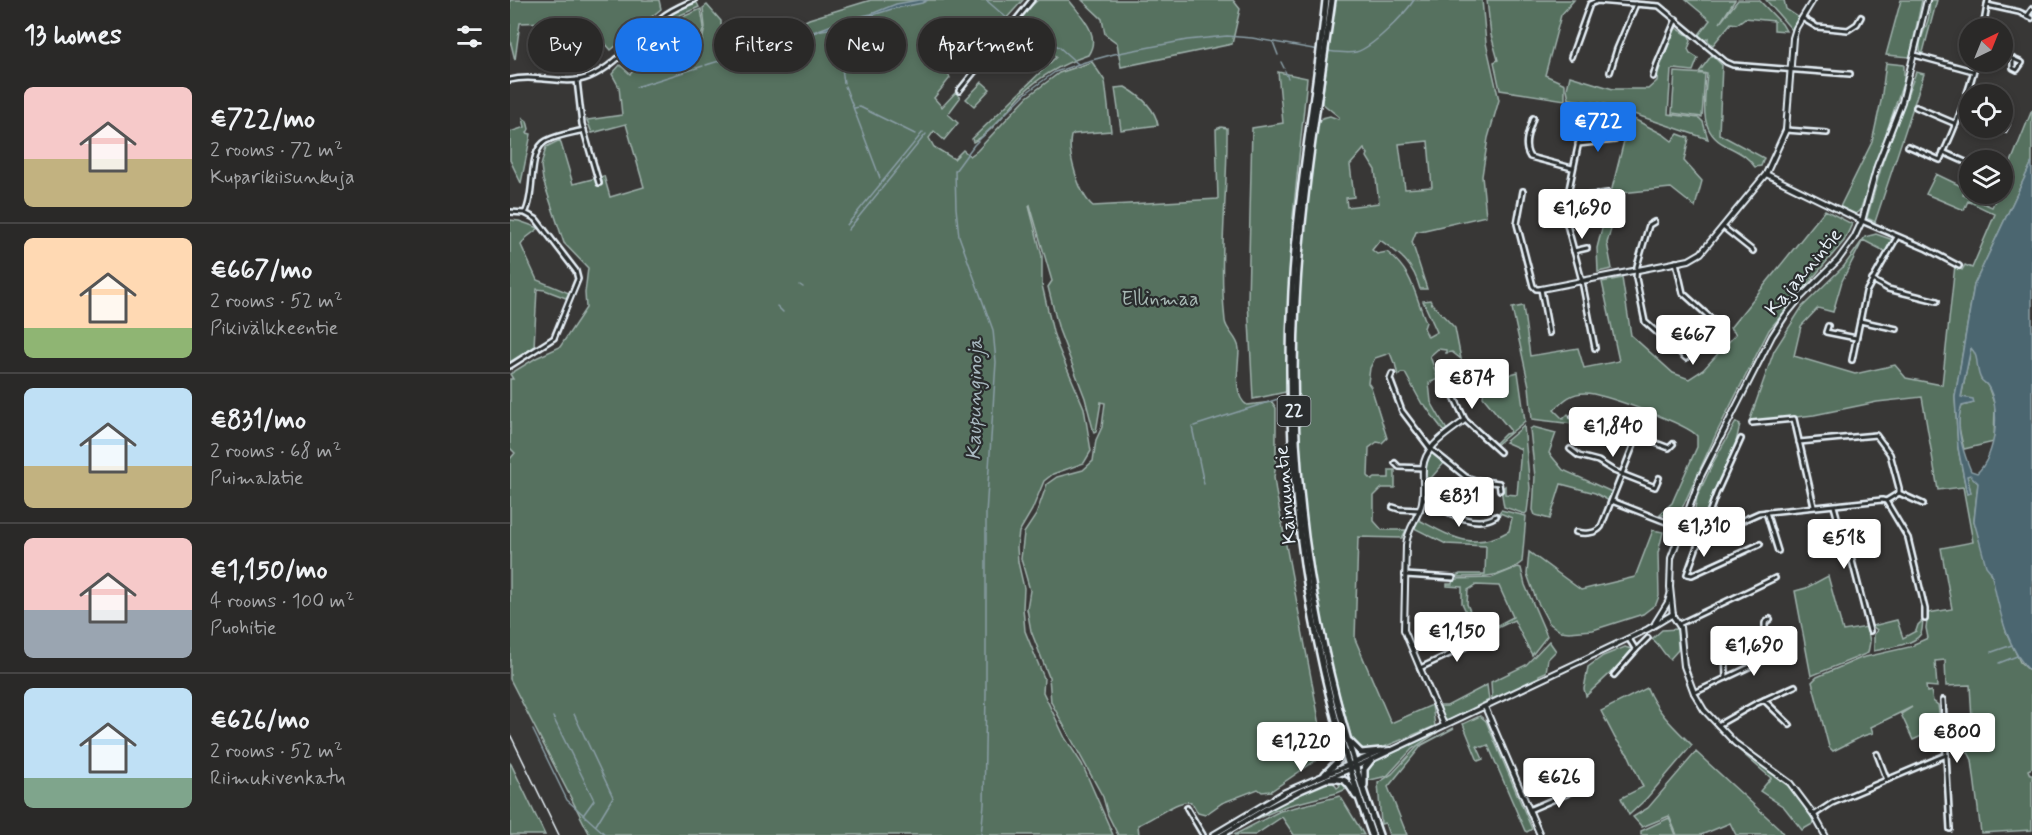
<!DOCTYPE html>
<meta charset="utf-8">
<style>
:root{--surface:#2a2928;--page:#363534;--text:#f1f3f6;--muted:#a5a6a8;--line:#464545;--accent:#1a73e8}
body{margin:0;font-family:Mynerve,sans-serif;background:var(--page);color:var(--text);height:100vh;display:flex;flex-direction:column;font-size:22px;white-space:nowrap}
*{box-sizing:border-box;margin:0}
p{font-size:20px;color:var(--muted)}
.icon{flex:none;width:33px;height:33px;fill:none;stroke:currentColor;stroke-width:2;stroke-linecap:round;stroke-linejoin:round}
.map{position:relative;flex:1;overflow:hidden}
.sheet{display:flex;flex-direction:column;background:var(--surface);width:510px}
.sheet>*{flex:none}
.banner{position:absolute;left:18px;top:18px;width:570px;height:54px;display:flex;gap:12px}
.needle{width:39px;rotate:43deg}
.tools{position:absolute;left:1449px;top:18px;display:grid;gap:12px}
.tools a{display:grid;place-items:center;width:54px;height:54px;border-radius:50%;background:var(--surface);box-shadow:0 3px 9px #0003,0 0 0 2px var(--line);font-size:30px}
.price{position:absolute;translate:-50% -51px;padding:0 14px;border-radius:6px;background:#fff;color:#222;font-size:20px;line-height:39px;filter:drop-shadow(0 2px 3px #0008)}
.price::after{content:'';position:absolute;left:50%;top:36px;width:18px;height:14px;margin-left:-9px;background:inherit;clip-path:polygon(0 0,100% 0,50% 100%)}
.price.active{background:var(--accent);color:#fff}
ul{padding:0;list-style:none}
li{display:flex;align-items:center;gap:18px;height:150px;padding:0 24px}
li+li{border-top:2px solid var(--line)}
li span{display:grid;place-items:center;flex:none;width:168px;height:120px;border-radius:9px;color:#555}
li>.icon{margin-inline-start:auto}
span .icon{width:72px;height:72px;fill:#fffc;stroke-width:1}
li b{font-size:26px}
h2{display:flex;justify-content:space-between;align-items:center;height:72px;padding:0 24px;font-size:26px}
.pill{padding:0 21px;border-radius:27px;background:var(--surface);box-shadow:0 3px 9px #0003,0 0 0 2px var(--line);font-size:21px;line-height:54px}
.pill.active{background:var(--accent);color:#fff}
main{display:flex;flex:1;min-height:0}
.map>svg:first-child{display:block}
.green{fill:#56715f;stroke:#9fb1ac;stroke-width:1.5;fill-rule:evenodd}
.water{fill:#4b666f;stroke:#8a9ea6;stroke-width:1.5;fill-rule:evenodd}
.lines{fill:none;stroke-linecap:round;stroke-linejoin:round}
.stream{stroke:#8a9ea6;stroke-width:1.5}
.street-casing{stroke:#e8f1f8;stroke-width:8}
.secondary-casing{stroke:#e8f1f8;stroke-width:8}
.highway-casing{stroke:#e8f1f8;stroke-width:10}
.street{stroke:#2a2d2e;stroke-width:3}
.secondary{stroke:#2a2d2e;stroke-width:4}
.highway{stroke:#2a2d2e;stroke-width:5}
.rail{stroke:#e8f1f8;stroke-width:1.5}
.labels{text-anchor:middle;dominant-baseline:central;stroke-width:4.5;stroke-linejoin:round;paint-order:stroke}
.shield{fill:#2a2d2e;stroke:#afb6bb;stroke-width:1.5}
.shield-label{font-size:18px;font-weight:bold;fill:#e8f1f8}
.street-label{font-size:20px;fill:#e8f1f8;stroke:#2a2d2e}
.park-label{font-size:20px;fill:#a6b7b3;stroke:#2a2d2e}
.water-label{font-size:21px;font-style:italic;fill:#a9b9c1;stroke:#2a2d2e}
</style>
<main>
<section class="sheet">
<h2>13 homes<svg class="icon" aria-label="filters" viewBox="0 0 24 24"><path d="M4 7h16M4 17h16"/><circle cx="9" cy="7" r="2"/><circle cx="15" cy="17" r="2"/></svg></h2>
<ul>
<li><span style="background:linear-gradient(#f6c9c9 60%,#c2b280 0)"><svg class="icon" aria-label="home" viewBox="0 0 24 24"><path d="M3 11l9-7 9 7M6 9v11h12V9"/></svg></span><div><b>€722/mo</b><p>2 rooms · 72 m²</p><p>Kuparikiisunkuja</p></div></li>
<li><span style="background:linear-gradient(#ffd9b3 75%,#8fb573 0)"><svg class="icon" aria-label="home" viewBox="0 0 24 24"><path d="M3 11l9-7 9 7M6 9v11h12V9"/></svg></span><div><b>€667/mo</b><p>2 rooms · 52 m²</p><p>Pikivälkkeentie</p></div></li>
<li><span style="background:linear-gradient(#bfe0f5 65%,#c2b280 0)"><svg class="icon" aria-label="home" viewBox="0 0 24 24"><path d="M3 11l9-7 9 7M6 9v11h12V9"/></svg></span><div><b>€831/mo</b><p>2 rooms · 68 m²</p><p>Puimalatie</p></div></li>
<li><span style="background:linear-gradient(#f6c9c9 60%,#9aa5b1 0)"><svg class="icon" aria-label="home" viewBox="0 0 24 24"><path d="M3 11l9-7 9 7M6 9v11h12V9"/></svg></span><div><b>€1,150/mo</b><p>4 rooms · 100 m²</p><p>Puohitie</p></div></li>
<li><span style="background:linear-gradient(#bfe0f5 75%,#7fa58c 0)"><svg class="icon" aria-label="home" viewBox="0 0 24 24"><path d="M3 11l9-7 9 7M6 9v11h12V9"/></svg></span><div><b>€626/mo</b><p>2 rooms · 52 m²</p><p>Riimukivenkatu</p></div></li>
</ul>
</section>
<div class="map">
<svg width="1522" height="835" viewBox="0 0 1522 835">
<rect width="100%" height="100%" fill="#383736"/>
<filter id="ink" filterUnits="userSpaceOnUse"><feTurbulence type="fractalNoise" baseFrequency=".0167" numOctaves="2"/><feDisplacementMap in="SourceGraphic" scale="12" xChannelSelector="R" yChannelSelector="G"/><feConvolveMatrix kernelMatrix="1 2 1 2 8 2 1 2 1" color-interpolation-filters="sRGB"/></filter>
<g filter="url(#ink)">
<!-- green -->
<g class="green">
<polygon points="0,0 149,0 151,9 101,50 88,35 68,21 10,23 5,60 0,40"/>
<path d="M361 0H513L466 52 436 69 440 78 424 98 432 107 446 92 450 98 438 114 448 123 434 140 424 131 419 138 424 147 444 159 453 150 460 156 467 151 517 97 549 73 582 62 595 81 601 131 564 134 561 136C557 153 569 195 583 206L708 199 706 129 711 127 717 128C718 192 708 257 715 321 716 331 728 337 729 349 729 364 722 396 737 405L762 402 766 408V465L764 477 766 492 813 741 812 756 761 791 752 792 748 789 712 803 695 815 688 813C685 809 684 803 679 802 669 799 640 821 628 825L629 835H608L598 815 593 797 541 702 539 677 521 631 517 609 520 590 511 559 514 533 526 515 537 484 547 477 573 470 583 461 586 440 592 427 595 403 591 402 586 432 584 433 575 398 549 330 538 287 542 281 520 205 519 206 532 256V285L543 332 548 347 574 408 581 451 574 463 543 474 534 481 522 510 509 532 507 547 508 562 514 588 513 608 515 631 534 678 533 692 555 738 572 764 603 835H80L0 679V459L5 453 0 448V379H3L0 374 26 358 50 347 76 308 75 293 78 268 54 243 33 180 31 166 36 147 50 140 63 184 94 176 100 197 134 187 116 124 82 133 77 120 112 115 109 87 102 74 110 65 120 74 129 66H140L141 64 137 61 138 56 133 54 129 46 142 34 171 38 191 46 195 27 193 8 197 5 211 21V25C221 35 242 40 255 34 264 30 272 25 282 28L299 19Z"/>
<path d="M528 0H559C571 16 592 35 578 55 552 64 529 76 510 96 496 111 482 133 463 142L462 139 546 57 510 30 486 54 483 52 520 7Z"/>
<polygon points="572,0 723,0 730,9 722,44 611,67 607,43 595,34 592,19"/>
<path d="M824 0H972L976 43 989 100 978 138 972 176 976 216 906 232 902 242 917 289H910C903 263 891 255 870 240L862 250 867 254 877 252C903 272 904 293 916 322L914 328 918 337 927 332 913 301 920 300 922 304 945 328 951 359 942 352 936 353V350L928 349 920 356 928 379 919 383 921 402 937 430 935 432C927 423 921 414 915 405L912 404 895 373H891L888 376 885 363H884L880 353 865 358 860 368 858 383 861 387 877 438 872 443 867 442 859 448 858 476 862 480 865 478H879V470H885V488H872L864 496V521L872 530H896L892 538 848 537 845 639 881 723 922 705 925 726 862 752C850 753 846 746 841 736 833 705 822 675 815 644 792 542 782 433 787 328 790 260 799 192 807 125L812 118 820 116 828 119 829 117 812 103ZM918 141 922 187 895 189 889 144ZM854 149 858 154 857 157 865 170 869 203 837 207 836 198 844 197 840 165Z"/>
<polygon points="977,0 1064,0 1051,15 1035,75 1055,84 1055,100 990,90 984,62 988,60 981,35"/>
<polygon points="1176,0 1225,0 1210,23 1228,0 1249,0 1272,24 1276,31 1264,30 1264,21 1235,18 1227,24 1221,23 1203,45 1198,41 1198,38 1194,41 1188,36 1200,20"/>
<polygon points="1256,0 1274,0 1276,9 1288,17 1282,30"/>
<polygon points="1391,0 1412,0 1400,57 1376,55"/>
<path d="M1420 0H1427L1412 56C1405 43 1417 29 1419 16 1420 10 1419 5 1420 0Z"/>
<polygon points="186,1 189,7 154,22 151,20"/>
<polygon points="191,9 194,27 189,43 180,34 154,25"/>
<polygon points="1165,27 1179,36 1181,41 1178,49 1180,53 1188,58 1183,71 1164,69 1161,70 1158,114 1189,118 1193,122 1198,139 1094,104 1059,99 1057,89 1060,76 1103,89 1138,89 1147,81 1148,73"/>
<path d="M1202 55 1212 65 1209 134 1254 158 1251 166 1245 167C1237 155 1228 152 1215 145 1187 131 1195 100 1197 74L1189 72Z"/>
<polygon points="1376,63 1394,65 1394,80 1350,211 1346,214 1330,207 1362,142 1371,101"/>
<polygon points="768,72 797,78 782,226 776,392 743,399 738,301 742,128 773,123"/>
<polygon points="1165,72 1195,74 1192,117 1162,113"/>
<polygon points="1406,72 1414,74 1365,222 1357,218 1373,161"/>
<polygon points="472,82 480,89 464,106 456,99"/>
<path d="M615 87C629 95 645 108 648 125L611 130 605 88Z"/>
<polygon points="1522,110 1522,162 1464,285 1445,397 1448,448 1457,494 1461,493 1457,476 1460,474 1468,483 1464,521 1481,572 1496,631 1510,662 1522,673 1522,768 1518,770 1520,775 1522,775 1522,830 1471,833 1462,760 1455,746 1463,741 1458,729 1462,720 1460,685 1436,686 1435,660 1425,661 1427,687 1416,686 1417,692 1421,691 1423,701 1428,705 1431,727 1403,740 1391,714 1402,707 1361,727 1363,733 1353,736 1323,751 1319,747 1302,682 1307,677 1351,658 1404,646 1404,644 1418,638 1416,628 1418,613 1442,609 1431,548 1463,542 1453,487 1428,490 1412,397 1367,402 1304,415 1239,422 1264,351 1292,307 1334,266 1355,237 1366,234 1383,240 1376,252 1353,240 1332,281 1323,312 1308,308 1291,326 1284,356 1345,374 1385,365 1396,378 1432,385 1445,265 1452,270 1455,265 1462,268 1485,214 1458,201 1454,210 1416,194 1426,174 1455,188 1453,195 1482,207 1488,194 1492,194 1493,182"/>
<polygon points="1120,117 1154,135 1162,141 1168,134 1179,138 1174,161 1192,181 1185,207 1161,188 1111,193 1097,243 1102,269 1088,272 1087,248"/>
<polygon points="13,118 17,121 19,129 17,133 21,134 11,183 0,160 0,132 15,127"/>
<path d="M1315 210 1342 224 1334 241 1259 330 1206 434 1169 515H1149L1162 503 1165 496 1187 447V436C1178 424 1091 393 1075 393 1060 393 1053 401 1044 410L1053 419 1058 414 1065 422 1063 424 1022 419 1019 386 1002 308 1013 306 1020 356 1068 348 1074 368 1109 361 1092 282 1112 278 1121 335 1163 373 1179 379 1193 370 1226 334 1220 328Z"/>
<polygon points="0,220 9,221 29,228 16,238 11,245 27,280 59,293 56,298 35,290 27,289 24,347 0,362"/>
<path d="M1461 348 1466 353 1471 379 1478 386 1485 406 1484 442 1454 449C1450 434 1446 420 1452 406L1463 403 1451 398Z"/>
<polygon points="1008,372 1015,421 985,446 984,445 995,434 999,433 1000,430 973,397 974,389 994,381 1001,374"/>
<polygon points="1226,422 1230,424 1225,447 1207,485 1191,529 1184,530 1182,527 1187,497 1204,461"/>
<polygon points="1014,426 1020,488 1017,512 1015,514 994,507 991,489 995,486 995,494 1007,495 1011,449 995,442"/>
<polygon points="1023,427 1046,433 1039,453 1053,470 1102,492 1099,501 1085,493 1051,484 1040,519 1025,515 1023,510 1025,477 1020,429"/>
<polygon points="921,452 935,462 921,478 915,478 916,461"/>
<path d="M991 510 1016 516 1012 562C992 579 967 577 943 577L950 574H975L976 546 936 544 904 528 909 520C940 536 963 552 999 531L1002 518 990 513 988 519 986 517Z"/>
<polygon points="1143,530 1153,532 1148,553 1149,596 1146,604 1133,614 1083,630 1059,632 1050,631 1039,623 1026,599 1017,574 1019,552 1071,590 1125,577"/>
<polygon points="1008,567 1011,568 1015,585 1037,636 1022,655 1004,620 975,634 972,630 984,627 1003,617 989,586 966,585 958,590 957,604 968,629 966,633 952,603 952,587 937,586 937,584 942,584 943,579 981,578"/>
<polygon points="1318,576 1333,631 1357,627 1360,642 1358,653 1301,676 1285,591 1296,588"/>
<path d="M1387 620 1393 638 1406 631 1408 625 1413 620C1412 625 1413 631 1410 635 1403 645 1376 648 1364 651V635L1367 630 1362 626Z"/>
<path d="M1167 629 1168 650 1160 659C1152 653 1150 644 1142 639L1152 630Z"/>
<polygon points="1039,641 1046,651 1038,659 1036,672 1029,675 1029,677 982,699 981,682 1016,665"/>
<path d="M1115 647 1121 649 1120 652C1107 669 1091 681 1076 696L1074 689 1078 667 1093 656Z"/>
<polygon points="977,685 979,700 938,721 933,718 930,706 937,706"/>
<path d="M1137 688C1146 711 1165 728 1182 745L1136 799 1119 815 1111 798 1133 787 1119 756 1105 738 1091 711Z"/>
<polygon points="970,716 976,721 1022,829 1017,832 1015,831 978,745 973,747 967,746 973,759 968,761 953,724"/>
<polygon points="944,728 912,745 878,787 897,835 879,835 875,823 871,824 868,783 882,774 907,747"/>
<polygon points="928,732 902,749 877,776 856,781 856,769 860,764"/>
<polygon points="1223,745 1280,785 1306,822 1292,830 1274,807 1250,791 1261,778"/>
<polygon points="1186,752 1269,828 1274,835 1226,835 1220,823 1191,835 1167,835 1159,816 1132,827 1123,817 1138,808"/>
<polygon points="0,763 1,764 35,835 0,835"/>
<polygon points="826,780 833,781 839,788 827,793 776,806 744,820 763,806 820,782 823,782 827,788 830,786"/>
<polygon points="830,796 854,835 784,835 772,817 745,835 724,835 770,811"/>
<polygon points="1159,818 1166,835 1131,835 1131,831"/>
</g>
<!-- water -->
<g class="water">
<polygon points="409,0 418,0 412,3 382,9 344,21 332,27 312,30 252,50 261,44 295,35 338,19 361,14 386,4"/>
<path d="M1522 162V673C1495 649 1489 606 1481 572L1476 566 1464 521 1468 483 1460 475 1457 476 1461 493 1457 494 1448 448 1445 397 1464 285ZM1461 348C1470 357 1465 369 1471 379 1472 382 1476 383 1477 385 1492 407 1486 456 1467 473L1461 471C1453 452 1444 425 1452 406L1464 403 1463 399 1451 397Z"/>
</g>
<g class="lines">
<!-- stream -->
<g class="stream">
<polyline points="476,0 498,19"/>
<polyline points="500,20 501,21"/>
<polyline points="505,24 549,47 568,64"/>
<polyline points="326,26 327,34"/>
<polyline points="328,37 334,83"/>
<polyline points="763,42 768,55"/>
<path d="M817 51C825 52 838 54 846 52 862 48 895 14 904 0"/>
<polyline points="771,62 774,68"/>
<polyline points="196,65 245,50 247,52 253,49"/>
<polyline points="775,71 778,78"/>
<polyline points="335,86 370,178"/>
<polyline points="126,87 193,66"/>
<polyline points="344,108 350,107 405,134"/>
<polyline points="337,225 413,132"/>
<polyline points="338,230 416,134"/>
<polyline points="290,285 293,287"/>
<polyline points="267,306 273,312"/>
<polyline points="684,426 768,399"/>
<polyline points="682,427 694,484"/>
<polyline points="1482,652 1502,645"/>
<polyline points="1489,663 1507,656"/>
<polyline points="64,714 103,797 86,825"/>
<polyline points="43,717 84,800 74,814"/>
<polyline points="23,730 57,800 96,835"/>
<polyline points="471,835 474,804 476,693 476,514 486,362 483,330 449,236 446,208 445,171 464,145 516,93 545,72 575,62 604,54 677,40 717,36 742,38 809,50"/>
</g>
<!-- street casing -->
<g class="street-casing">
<g id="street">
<polyline points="1477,5 1509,12 1522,18"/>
<polyline points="1517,16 1522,9"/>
<polyline points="1292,18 1307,27 1338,30 1347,24 1351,17"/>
<polyline points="1473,28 1478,0"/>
<polyline points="1492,54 1512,63 1507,70 1503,68 1503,59"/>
<polyline points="1404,55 1463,71"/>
<polyline points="1061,57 1080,4 1087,1 1149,6 1216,62 1223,65 1340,74"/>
<polyline points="1100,72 1107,49 1126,4"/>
<polyline points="1143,77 1147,64 1166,19"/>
<path d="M0 80C26 73 54 87 79 77 105 67 129 36 151 18 160 10 173 5 184 0"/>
<polyline points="67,80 72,124 89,183"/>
<polyline points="449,91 522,0"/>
<polyline points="1406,107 1446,124"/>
<polyline points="1452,111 1460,115"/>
<path d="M1023 118C1019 131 1012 145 1020 157L1062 168"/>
<polyline points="1488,128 1494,130 1497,124 1492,120"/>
<polyline points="1276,130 1317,133"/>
<polyline points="1071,132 1054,213 1072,281 1085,348"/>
<polyline points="1068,144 1105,140"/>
<path d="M1398 146 1430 160C1445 128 1458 96 1466 62"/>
<polyline points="1433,152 1460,164"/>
<polyline points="1013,191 1007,224 1023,286 1026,289 1031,289 1039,333"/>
<polyline points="1055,199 1098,193"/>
<polyline points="0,212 15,213 26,219 66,271 68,279 44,338 0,366"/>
<path d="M15 213C26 194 17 151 36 141 47 135 62 133 74 130"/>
<polyline points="1352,221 1415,248 1449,266"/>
<polyline points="1144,222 1139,225 1127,266 1126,278 1135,322 1176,358 1205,322 1173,293 1166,262"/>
<polyline points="1213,227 1243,251"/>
<polyline points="1064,251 1077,248"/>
<polyline points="1362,280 1378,289 1427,301"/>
<polyline points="1350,321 1387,329"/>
<polyline points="1318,326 1316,332 1346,338"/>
<polyline points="1342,360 1356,292 1387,237"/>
<polyline points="882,374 880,379 892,411 920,448 956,477 965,480 989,483 990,490"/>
<polyline points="934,375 955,420 990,452"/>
<polyline points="1063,417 1068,413 1112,425 1127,436 1159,448 1163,444"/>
<polyline points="1242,423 1284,419 1304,506"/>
<polyline points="1231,439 1206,494 1177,574 1182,575 1250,544"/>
<polyline points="1289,442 1366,435 1380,454 1389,488 1389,493 1376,501"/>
<polyline points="1060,449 1069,456 1088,461 1104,471 1145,487 1149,478"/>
<polyline points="885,463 889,467 913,468"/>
<polyline points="1389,493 1413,504"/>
<path d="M913 499C933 509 963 531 986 516"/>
<polyline points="1102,501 1182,532 1197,536 1249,513 1372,500 1376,501 1398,538 1415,609 1415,619"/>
<polyline points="1324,506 1330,528 1336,537 1360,631"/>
<polyline points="883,507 889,509 910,510"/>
<polyline points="1256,512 1268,551"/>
<path d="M1066 532C1074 534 1086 534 1091 527L1127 436"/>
<polyline points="895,575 943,578"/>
<polyline points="1169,624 1265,578"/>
<polyline points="1215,647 1216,678"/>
<polyline points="1126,650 1138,638"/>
<polyline points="910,668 974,638"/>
<polyline points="1104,675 1126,650 1119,639"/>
<polyline points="1184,693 1252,661 1255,658 1255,623 1260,619"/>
<polyline points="1254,700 1280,725"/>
<polyline points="1433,700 1440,829"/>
<polyline points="1208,725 1245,704 1285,686"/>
<polyline points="1367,754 1377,780"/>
<polyline points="677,808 693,835"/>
<polyline points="1019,810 1070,788"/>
<polyline points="1304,815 1322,803 1436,755"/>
</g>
</g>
<!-- secondary casing -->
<g class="secondary-casing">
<g id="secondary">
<polyline points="1256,174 1352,221"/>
<polyline points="1031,289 1179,260 1191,253 1256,174 1276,130 1283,38 1286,28 1303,0"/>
<polyline points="1145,623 1158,602 1160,595"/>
<polyline points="975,707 1030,835"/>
<path d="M934 725 894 630 896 545C897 530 907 519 911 506 915 494 912 480 913 468 915 445 939 433 955 420"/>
<polyline points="703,835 775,792 871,751 880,750"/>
<polyline points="712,835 759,807 792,790 861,760 1073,660 1138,629 1163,614"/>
<polyline points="1315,835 1304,815 1280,783 1225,743 1194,710 1184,693 1174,666 1170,627 1163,616 1160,587 1161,558 1190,478 1262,336 1275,316 1289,299 1328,260 1344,238 1352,221 1367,166 1392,102 1417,0"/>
</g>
</g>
<!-- highway casing -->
<g class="highway-casing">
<g id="highway">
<path d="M816 0C806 97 787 194 782 292 772 477 799 662 862 835"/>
<path d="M822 0C808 100 791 201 786 301 776 483 806 665 869 835"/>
<polyline points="840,742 851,753 871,751"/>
<polyline points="815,774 828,761 830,745"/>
<path d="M818 779C836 778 837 780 846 796"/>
<polyline points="854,785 854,769 861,760"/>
</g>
</g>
<!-- street -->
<use href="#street" class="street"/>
<!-- secondary -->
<use href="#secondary" class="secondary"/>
<!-- highway -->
<use href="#highway" class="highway"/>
<!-- rail -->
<polyline class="rail" points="0,734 49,835"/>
</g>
</g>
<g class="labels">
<!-- shield labels -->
<rect class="shield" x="767.5" y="396" width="33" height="30" rx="4.5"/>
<g class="shield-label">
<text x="784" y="411">22</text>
</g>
<!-- street labels -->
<g class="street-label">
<text transform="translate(1294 272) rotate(-50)">Kajaanintie</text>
<text transform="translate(776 495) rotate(-95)">Kainuuntie</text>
</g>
<!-- park labels -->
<g class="park-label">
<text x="650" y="299">Ellinmaa</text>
</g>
<!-- water labels -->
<g class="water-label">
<text transform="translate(465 399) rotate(-89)">Kaupunginoja</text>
</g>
</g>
</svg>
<div class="tools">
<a><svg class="needle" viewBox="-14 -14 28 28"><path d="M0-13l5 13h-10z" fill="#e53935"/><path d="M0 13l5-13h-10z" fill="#a5a6a8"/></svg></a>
<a><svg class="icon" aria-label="locate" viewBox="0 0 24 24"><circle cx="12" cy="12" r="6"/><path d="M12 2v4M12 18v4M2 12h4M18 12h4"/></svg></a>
<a><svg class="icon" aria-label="layers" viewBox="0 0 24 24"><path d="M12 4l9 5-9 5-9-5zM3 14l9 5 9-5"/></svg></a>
</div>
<b class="price active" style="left:1088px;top:153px">€722</b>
<b class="price" style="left:1072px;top:240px">€1,690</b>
<b class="price" style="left:1183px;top:366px">€667</b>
<b class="price" style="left:962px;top:410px">€874</b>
<b class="price" style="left:1103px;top:458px">€1,840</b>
<b class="price" style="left:949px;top:528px">€831</b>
<b class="price" style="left:1194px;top:558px">€1,310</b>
<b class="price" style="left:1334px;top:570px">€518</b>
<b class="price" style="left:947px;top:663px">€1,150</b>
<b class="price" style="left:1244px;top:677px">€1,690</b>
<b class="price" style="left:1447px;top:764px">€800</b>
<b class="price" style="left:791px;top:773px">€1,220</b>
<b class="price" style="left:1049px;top:809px">€626</b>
<div class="banner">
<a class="pill">Buy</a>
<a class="pill active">Rent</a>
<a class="pill">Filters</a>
<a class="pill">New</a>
<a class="pill">Apartment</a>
</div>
</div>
</main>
